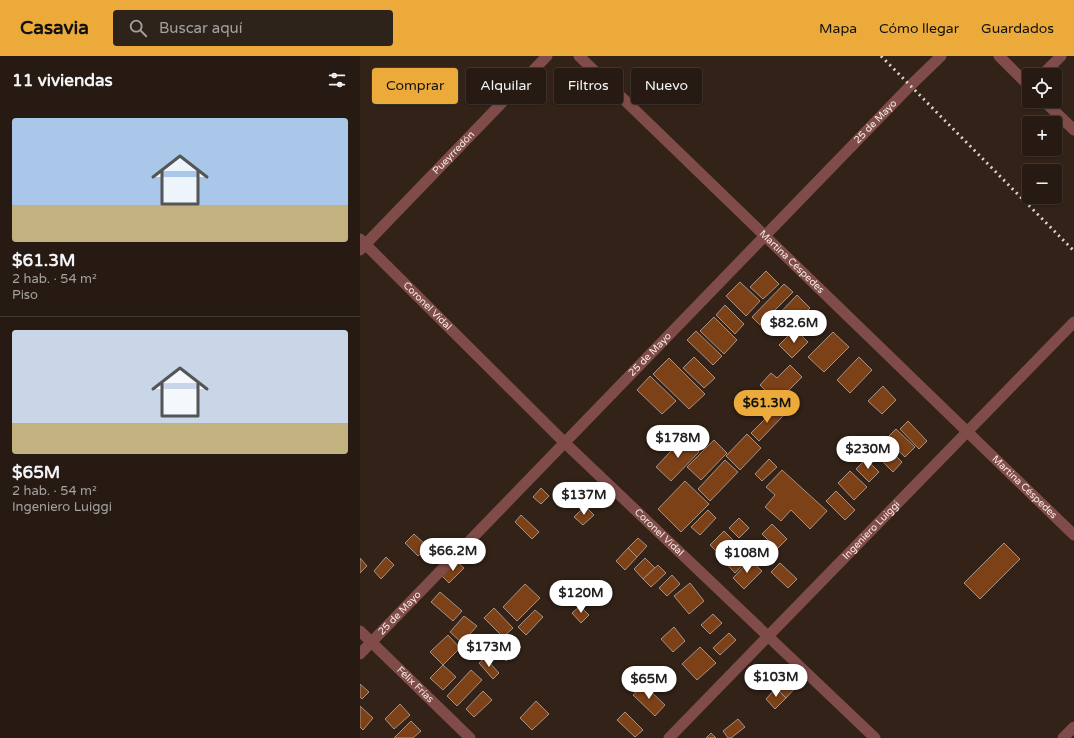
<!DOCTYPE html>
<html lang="es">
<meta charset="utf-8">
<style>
:root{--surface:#261a12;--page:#2e231b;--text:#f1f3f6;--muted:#a4a19f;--line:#423832;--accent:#ebaa39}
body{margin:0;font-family:"Varela Round",sans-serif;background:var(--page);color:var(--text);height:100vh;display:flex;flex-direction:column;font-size:15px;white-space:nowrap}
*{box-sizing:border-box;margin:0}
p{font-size:13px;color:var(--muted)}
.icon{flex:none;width:22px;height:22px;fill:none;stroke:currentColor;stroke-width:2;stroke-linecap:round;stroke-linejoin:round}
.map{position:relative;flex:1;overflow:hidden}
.sheet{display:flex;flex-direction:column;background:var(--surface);width:360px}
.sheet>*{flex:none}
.hud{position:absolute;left:12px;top:12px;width:380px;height:36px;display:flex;gap:8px}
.tools{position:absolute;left:662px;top:12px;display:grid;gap:8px}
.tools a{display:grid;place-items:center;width:40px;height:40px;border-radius:4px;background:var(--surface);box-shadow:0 1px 3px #0004,0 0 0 1px var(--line);font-size:20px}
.price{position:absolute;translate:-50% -34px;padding:0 9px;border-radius:14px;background:#fff;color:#222;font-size:13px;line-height:26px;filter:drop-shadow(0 1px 2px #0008)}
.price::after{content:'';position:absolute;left:50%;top:24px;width:12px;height:9px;margin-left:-6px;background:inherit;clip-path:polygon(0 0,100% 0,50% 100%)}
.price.current{background:var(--accent);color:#111}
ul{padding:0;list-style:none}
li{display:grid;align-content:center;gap:8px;height:212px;padding:0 12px}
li+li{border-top:1px solid var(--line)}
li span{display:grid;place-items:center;height:124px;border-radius:4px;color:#555}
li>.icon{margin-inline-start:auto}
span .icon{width:72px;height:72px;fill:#fffc;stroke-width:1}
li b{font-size:17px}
h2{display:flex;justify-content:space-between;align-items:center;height:48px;padding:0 12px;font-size:17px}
.pill{padding:0 14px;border-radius:4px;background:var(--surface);box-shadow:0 1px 3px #0004,0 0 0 1px var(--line);font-size:14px;line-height:36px}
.pill.current{background:var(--accent);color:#111}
header{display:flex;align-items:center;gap:24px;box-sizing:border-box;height:56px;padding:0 20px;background:var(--accent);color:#111}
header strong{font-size:19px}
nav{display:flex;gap:22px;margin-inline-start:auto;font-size:14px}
.search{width:280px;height:36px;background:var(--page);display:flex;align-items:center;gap:10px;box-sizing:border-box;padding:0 14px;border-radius:4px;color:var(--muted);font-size:15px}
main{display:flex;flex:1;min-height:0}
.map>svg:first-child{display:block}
.building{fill:#7d4118;stroke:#a79286}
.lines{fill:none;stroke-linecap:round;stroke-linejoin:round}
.minor{stroke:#804c49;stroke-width:11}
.rail{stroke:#ddd2cb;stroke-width:3;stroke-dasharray:2 4;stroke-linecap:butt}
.labels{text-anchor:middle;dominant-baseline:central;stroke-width:3;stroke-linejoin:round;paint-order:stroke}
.street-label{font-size:10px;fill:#f5eae4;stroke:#322218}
</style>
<header>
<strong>Casavia</strong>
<div class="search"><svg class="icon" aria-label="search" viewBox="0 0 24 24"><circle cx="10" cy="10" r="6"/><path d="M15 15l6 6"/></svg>Buscar aquí</div>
<nav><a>Mapa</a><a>Cómo llegar</a><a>Guardados</a></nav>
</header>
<main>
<section class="sheet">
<h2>11 viviendas<svg class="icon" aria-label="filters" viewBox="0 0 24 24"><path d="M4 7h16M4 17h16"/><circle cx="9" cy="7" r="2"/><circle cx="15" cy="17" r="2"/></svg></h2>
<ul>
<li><span style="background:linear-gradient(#a9c7e8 70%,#c2b280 0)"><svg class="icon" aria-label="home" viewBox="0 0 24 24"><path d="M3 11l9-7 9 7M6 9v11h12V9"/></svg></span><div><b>$61.3M</b><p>2 hab. · 54 m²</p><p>Piso</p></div></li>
<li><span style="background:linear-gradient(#c9d6e8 75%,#c2b280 0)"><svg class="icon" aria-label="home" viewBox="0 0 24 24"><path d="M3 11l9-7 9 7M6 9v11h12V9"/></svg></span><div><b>$65M</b><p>2 hab. · 54 m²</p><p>Ingeniero Luiggi</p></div></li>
</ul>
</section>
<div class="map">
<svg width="714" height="682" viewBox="0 0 714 682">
<rect width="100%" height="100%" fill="#322218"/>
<!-- building -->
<g class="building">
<polygon points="406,215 419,228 403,243 390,231"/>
<polygon points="380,226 400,245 386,260 366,240"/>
<polygon points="424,228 433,236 400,269 392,261"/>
<polygon points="437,239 450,252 429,274 416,261"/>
<polygon points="365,249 384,268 375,278 356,259"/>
<polygon points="354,261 377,284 364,298 340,275"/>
<polygon points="435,273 448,286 432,302 419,289"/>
<polygon points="336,275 362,300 353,309 327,284"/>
<polygon points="473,276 489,291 464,316 448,301"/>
<polygon points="334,301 355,322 344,332 323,312"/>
<polygon points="499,301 512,314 490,337 477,324"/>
<polygon points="309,302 345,338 329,353 293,318"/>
<polygon points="430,309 442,321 417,346 400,329 411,317 417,322"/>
<polygon points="290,320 316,345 302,358 277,334"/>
<polygon points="523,330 536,344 522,358 508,345"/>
<polygon points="416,352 424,359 399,385 391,377"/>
<polygon points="548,365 567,385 559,393 540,373"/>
<polygon points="536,373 555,391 545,401 526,383"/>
<polygon points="387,378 401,392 380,414 366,400"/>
<polygon points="324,381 339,396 311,425 296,411"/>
<polygon points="354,384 367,397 341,424 327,411"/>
<polygon points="522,386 542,406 533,416 513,396"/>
<polygon points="409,403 417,411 402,425 395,418"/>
<polygon points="506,403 519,416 509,426 496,413"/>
<polygon points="365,404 378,416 350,445 338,433"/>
<polygon points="422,414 467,455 450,473 431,454 421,465 405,451 415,439 406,431"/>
<polygon points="490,415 507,431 494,444 478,427"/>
<polygon points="325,425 349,448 321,476 298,453"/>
<polygon points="181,432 189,440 181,448 173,441"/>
<polygon points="476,435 495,454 485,464 466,445"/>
<polygon points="225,450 234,459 223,469 214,461"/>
<polygon points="348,454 356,462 340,479 331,471"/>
<polygon points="161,459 179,476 172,483 155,466"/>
<polygon points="379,462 389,472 379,482 369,472"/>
<polygon points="412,468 427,483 417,493 402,478"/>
<polygon points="364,475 374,485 360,499 350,489"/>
<polygon points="54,478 68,491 58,500 45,487"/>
<polygon points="278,482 287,490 277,501 268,492"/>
<polygon points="644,487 660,503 620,543 604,527"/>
<polygon points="376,488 390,501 375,517 362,503"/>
<polygon points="268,492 277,501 265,514 256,505"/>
<polygon points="26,501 34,509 21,523 14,515"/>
<polygon points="0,502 7,510 0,517"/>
<polygon points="285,502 295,512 283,523 274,513"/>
<polygon points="390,504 402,515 384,533 373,522"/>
<polygon points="96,505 104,512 89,527 82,520"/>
<polygon points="420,507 437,523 428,532 411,516"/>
<polygon points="298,509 306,517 291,531 283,523"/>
<polygon points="312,519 320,528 307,540 299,532"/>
<polygon points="330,527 344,545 329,558 314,540"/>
<polygon points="165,528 180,542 157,565 143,551"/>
<polygon points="80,536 102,555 93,565 71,546"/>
<polygon points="220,550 229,559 221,567 212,557"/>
<polygon points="134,552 153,572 143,581 124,562"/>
<polygon points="175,554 183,561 166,579 158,571"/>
<polygon points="353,558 362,567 350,578 341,569"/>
<polygon points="104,560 117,570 102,587 90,576"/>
<polygon points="314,571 325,585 313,596 301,583"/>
<polygon points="369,577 376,584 360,599 353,592"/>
<polygon points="88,579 100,592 83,609 70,596"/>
<polygon points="149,579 161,591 146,605 135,594"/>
<polygon points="340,591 356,607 337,624 322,608"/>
<polygon points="125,602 139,617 133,623 119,607"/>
<polygon points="83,609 96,621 83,634 70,622"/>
<polygon points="407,611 416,618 407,628 399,621"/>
<polygon points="111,614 122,624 97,650 87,640"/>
<polygon points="428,621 437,630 426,642 416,632"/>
<polygon points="0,628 9,636 2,643 0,641"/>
<polygon points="284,629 305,649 295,660 273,639"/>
<polygon points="416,632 426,642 415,653 406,643"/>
<polygon points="123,635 132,644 114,661 106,653"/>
<polygon points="176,645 189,658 172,674 160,662"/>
<polygon points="40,648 50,659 34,673 25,663"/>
<polygon points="0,650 13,662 3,674 0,671"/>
<polygon points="265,656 283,674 275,681 257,664"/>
<polygon points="378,663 385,671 371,682 368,682 363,675"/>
<polygon points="51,665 61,675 53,682 34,682"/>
<polygon points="351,677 356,682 346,682"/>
</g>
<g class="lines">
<!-- minor -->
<g class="minor">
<path id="s1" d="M219 0 714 479"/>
<polyline points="639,0 669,30"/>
<polyline points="682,19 701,0"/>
<polyline points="684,45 714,74"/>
<path id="s2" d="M0 183 205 387 515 682"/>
<path id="s3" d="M0 194 187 0"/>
<path id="s4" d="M0 575 110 682"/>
<path id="s5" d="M0 598 550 30 581 0"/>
<path id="s6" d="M309 682 714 266"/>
<polyline points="703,682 714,671"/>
</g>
<!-- rail -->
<polyline class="rail" points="521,0 714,195"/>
</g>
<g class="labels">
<!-- street labels -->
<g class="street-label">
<text stroke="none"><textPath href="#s5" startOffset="741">25 de Mayo</textPath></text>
<text stroke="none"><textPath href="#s3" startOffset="135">Pueyrredón</textPath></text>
<text stroke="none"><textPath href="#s1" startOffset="296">Martina Céspedes</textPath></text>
<text stroke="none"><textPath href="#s2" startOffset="95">Coronel Vidal</textPath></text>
<text stroke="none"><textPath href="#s5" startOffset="417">25 de Mayo</textPath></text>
<text stroke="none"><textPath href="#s1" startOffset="620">Martina Céspedes</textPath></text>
<text stroke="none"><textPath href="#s6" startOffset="290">Ingeniero Luiggi</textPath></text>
<text stroke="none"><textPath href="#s2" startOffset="419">Coronel Vidal</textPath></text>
<text stroke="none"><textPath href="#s5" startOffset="57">25 de Mayo</textPath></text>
<text stroke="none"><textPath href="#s4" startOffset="77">Félix Frías</textPath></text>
</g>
</g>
</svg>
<div class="tools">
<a><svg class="icon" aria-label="locate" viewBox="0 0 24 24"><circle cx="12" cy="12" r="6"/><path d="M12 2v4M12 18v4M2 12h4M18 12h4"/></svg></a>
<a>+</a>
<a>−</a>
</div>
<b class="price" style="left:434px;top:288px">$82.6M</b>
<b class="price current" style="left:407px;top:368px">$61.3M</b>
<b class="price" style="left:318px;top:403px">$178M</b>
<b class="price" style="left:508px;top:414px">$230M</b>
<b class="price" style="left:224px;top:460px">$137M</b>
<b class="price" style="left:93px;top:516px">$66.2M</b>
<b class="price" style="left:387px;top:518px">$108M</b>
<b class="price" style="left:221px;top:558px">$120M</b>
<b class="price" style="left:129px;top:612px">$173M</b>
<b class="price" style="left:416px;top:642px">$103M</b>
<b class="price" style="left:289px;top:644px">$65M</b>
<div class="hud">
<a class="pill current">Comprar</a>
<a class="pill">Alquilar</a>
<a class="pill">Filtros</a>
<a class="pill">Nuevo</a>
</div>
</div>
</main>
